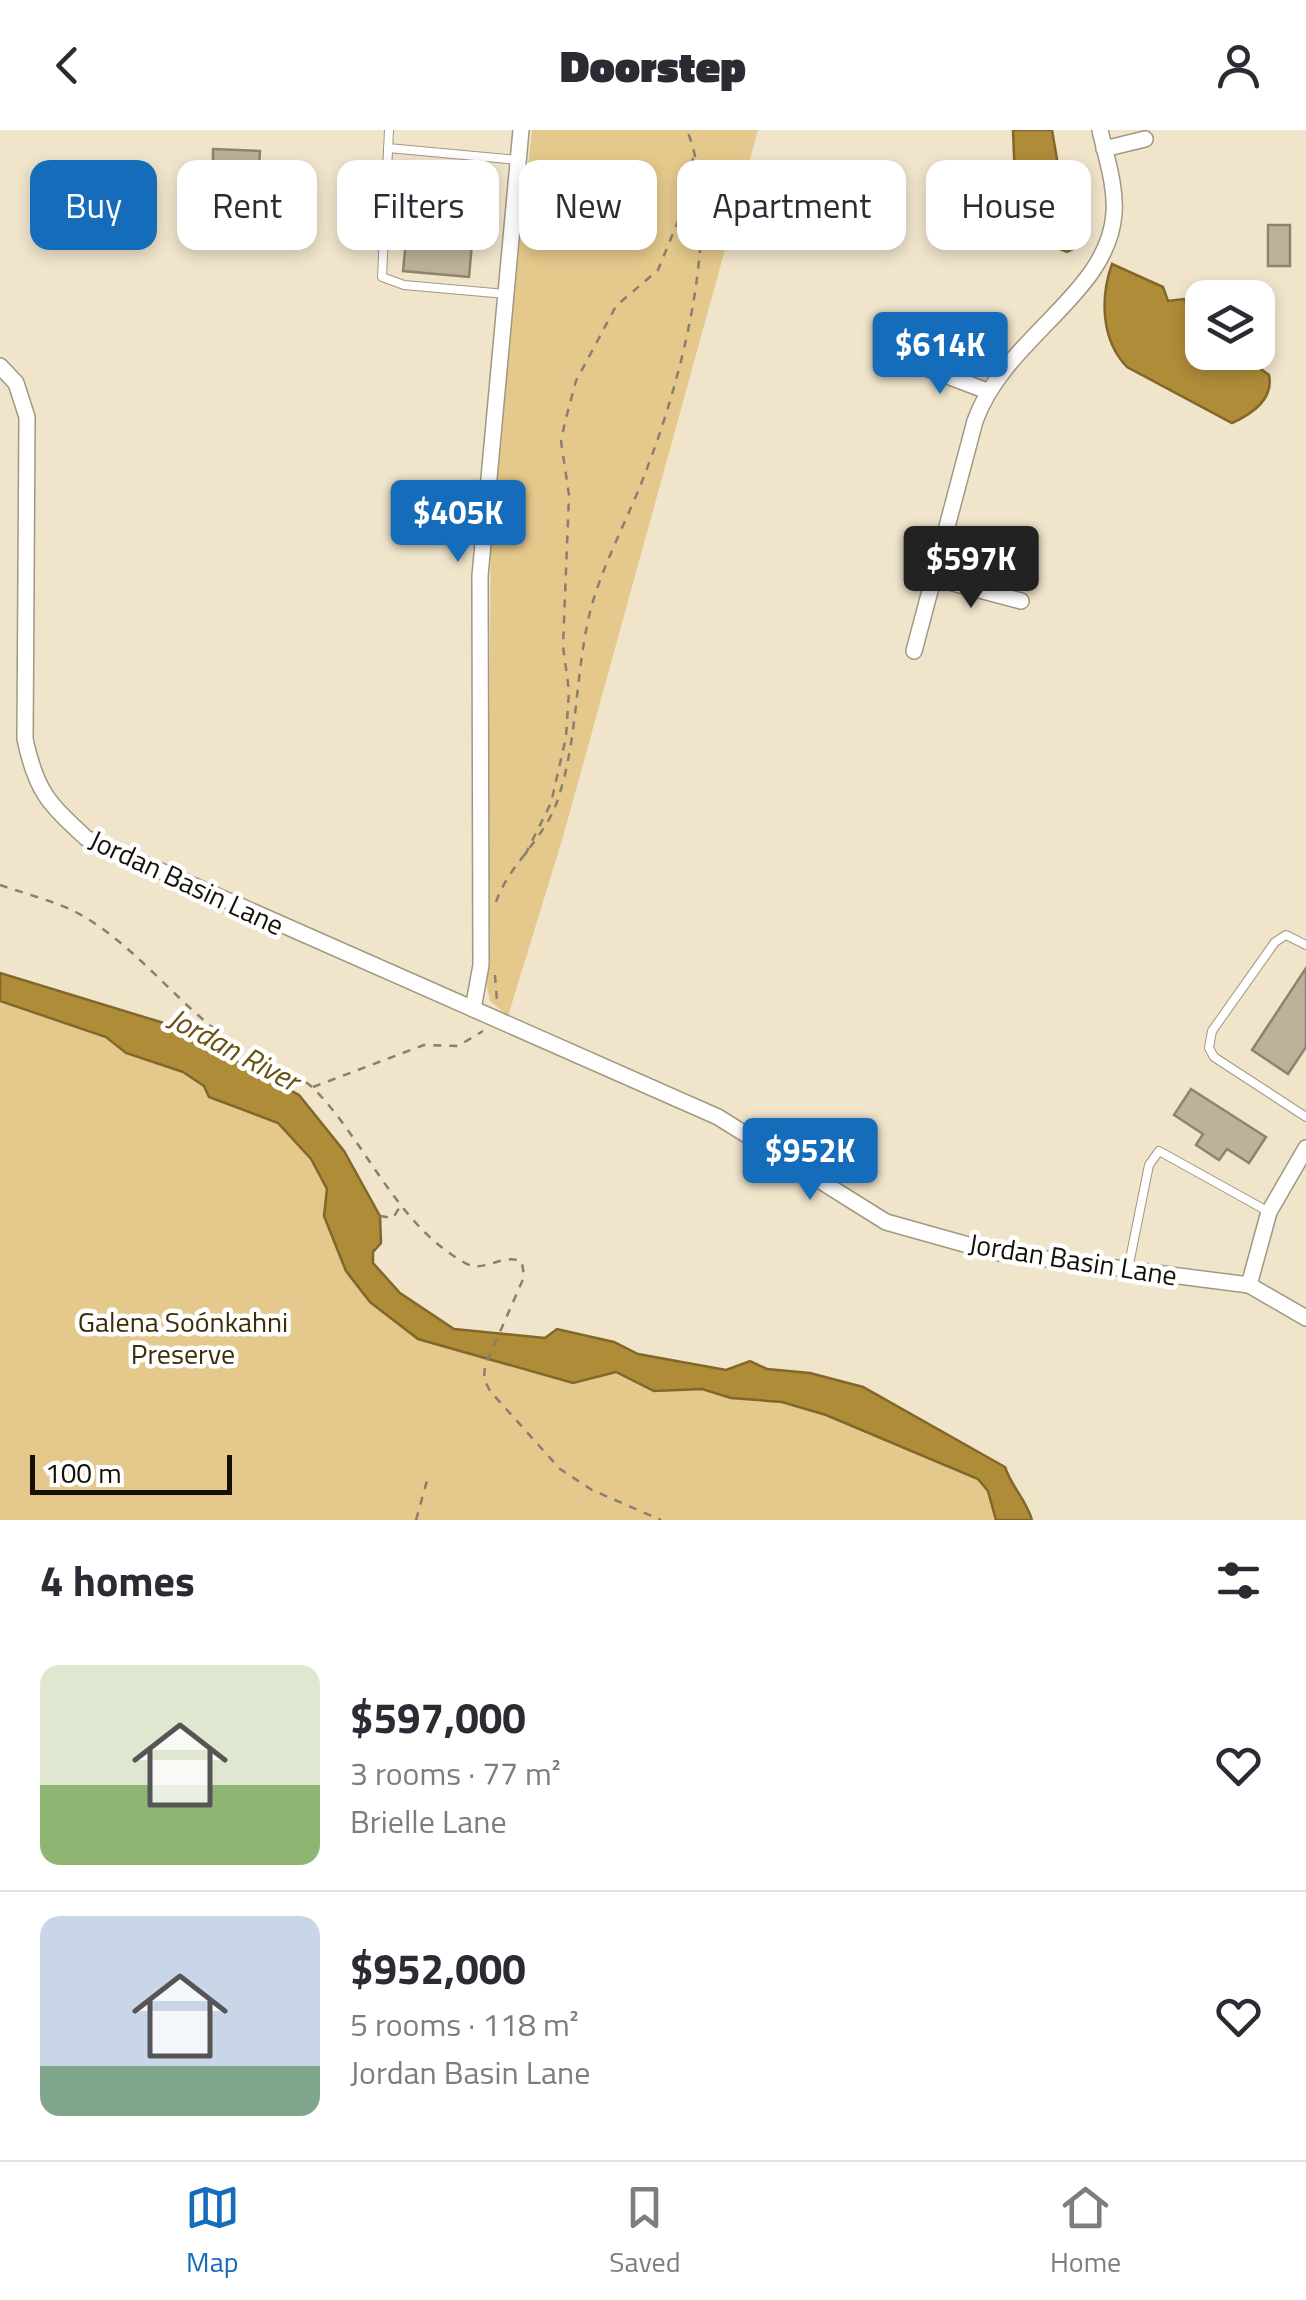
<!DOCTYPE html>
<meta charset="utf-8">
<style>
:root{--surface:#fff;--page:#f7f7f7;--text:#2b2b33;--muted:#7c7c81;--line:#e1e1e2;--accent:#146cba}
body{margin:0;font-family:"Titillium Web",sans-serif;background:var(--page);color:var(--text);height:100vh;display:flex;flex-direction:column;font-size:38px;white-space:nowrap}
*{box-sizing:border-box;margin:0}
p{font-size:32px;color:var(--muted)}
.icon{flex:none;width:55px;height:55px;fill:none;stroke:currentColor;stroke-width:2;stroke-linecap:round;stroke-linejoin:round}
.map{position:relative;height:1390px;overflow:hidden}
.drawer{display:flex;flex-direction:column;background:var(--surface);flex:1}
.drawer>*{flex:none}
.guide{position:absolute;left:30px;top:30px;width:1248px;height:90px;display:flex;gap:20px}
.tools{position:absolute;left:1185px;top:150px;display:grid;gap:20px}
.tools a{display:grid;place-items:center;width:90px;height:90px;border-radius:20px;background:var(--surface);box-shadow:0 5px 15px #0003;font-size:50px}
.scale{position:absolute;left:30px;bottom:25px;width:202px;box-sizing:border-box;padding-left:10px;border:5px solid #151108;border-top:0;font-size:28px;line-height:35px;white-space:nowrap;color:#151108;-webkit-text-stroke:8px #fff;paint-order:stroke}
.price{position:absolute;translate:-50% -85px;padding:0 22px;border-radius:10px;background:var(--accent);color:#fff;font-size:32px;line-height:65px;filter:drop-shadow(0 2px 5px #0008)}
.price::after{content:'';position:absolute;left:50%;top:60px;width:30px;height:22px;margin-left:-15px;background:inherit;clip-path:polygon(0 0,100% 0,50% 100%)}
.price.current{background:#222;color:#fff}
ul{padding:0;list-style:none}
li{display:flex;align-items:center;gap:30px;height:250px;padding:0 40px}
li+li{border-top:2px solid var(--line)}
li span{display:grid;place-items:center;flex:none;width:280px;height:200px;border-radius:20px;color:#555}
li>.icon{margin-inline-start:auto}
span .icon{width:120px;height:120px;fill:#fffc;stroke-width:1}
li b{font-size:42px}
h2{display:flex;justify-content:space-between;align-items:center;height:120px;padding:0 40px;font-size:42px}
.pill{padding:0 35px;border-radius:20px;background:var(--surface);box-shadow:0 5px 15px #0003;font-size:35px;line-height:90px}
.pill.current{background:var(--accent);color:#fff}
header{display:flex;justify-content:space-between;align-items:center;height:130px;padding:0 40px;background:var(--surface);font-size:45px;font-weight:800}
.menu{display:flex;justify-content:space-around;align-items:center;height:140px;border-top:2px solid var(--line);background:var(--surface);font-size:28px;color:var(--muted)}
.menu a{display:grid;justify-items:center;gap:5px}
.menu .current{color:var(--accent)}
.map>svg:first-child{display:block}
.green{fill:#e5c98c}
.water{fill:#af8c38;stroke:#81672a;stroke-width:2.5}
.building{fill:#bdb299;stroke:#8e836c;stroke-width:2.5}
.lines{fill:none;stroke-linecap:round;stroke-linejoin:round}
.lane-casing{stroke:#a29780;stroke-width:10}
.street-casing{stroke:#a29780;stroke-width:18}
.path{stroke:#887f6e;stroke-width:2.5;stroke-dasharray:8 8;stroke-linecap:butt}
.lane{stroke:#fff;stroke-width:8}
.street{stroke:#fff;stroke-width:15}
.labels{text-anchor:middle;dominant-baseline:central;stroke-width:9;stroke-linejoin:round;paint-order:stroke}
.street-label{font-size:28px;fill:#151108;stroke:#fff}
.park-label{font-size:28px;fill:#3c2d07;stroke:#fff}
.water-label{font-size:30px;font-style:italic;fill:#695111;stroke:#fff}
</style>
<header><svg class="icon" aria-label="back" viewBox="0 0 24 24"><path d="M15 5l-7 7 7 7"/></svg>Doorstep<svg class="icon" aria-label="person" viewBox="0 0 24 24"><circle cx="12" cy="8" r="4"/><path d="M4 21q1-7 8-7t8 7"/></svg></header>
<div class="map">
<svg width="1306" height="1390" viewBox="0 0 1306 1390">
<rect width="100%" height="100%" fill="#f0e4cb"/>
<!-- green -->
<g class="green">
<polygon points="532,0 758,0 563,707 508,886 490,871 487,858 491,381"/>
<polygon points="0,862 274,977 336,1058 394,1180 519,1226 831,1276 1001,1359 1002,1390 0,1390"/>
</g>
<!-- water -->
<g class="water">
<path d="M1013 0H1052L1058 35C1084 68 1103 56 1076 107L1080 116 1067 122 1036 109 1015 50Z"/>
<path d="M1112 134 1163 157 1168 171 1184 169 1190 182 1202 185V222L1251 223 1254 234 1269 245C1274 269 1252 284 1232 293L1127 237C1101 210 1100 168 1112 134Z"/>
<path d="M0 843 167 894 299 965 344 1021 380 1086 381 1113 373 1122V1133L400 1163 454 1199 545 1208 557 1199 614 1212 638 1224 726 1240 750 1231 767 1239 810 1243 863 1257 1005 1337C1012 1358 1026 1369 1032 1390H996L988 1361 978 1349 826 1285 782 1272 731 1268 702 1259 654 1261 616 1242 573 1253 418 1209 370 1172 346 1141 324 1086 327 1059 311 1029 278 993 209 967 204 956 183 942 126 923 106 907 0 871Z"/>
</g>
<!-- building -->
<g class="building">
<polygon points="213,19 260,21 259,36 213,35"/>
<polygon points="260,40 291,41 291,64 260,63"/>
<polygon points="412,51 477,58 469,147 403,141"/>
<rect x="1268" y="95" width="22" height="41"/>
<polygon points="1306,838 1306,917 1288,944 1252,920"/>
<polygon points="1191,959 1266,1007 1249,1033 1227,1019 1219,1030 1196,1015 1203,1004 1174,985"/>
</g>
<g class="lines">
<!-- lane casing -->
<g class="lane-casing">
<g id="lane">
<polyline points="389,0 382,147 404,155 506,164"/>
<polyline points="388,18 518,30"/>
<polyline points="1306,815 1286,805 1275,812 1212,901 1209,918 1214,927 1306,987"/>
<polyline points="1128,1139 1149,1035 1159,1021 1269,1082"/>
</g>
</g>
<!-- street casing -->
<g class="street-casing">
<g id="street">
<polyline points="1104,19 1145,9"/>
<polyline points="908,231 987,261"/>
<path d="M0 236 16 253 27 287 25 609C36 661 48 673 86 708L718 987 886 1092 993 1122 1249 1155 1306 1188"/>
<polyline points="934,448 1021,471"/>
<path d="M914 521 975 291C1005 207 1109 164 1114 83 1116 56 1106 27 1100 0"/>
<polyline points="473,879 481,835 480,446 521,0"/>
<polyline points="1249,1155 1269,1082 1306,1018"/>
</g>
</g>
<!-- path -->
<g class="path">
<polyline points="525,725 551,673 566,607 569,561 563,516 569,365 561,311 565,292 576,251 616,176 658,140 692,57 693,22"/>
<path d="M0 755C23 763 50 770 72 780 127 808 165 859 212 897 240 919 294 938 316 961 367 1014 397 1095 465 1133 484 1144 503 1122 522 1132L524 1147 485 1236 484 1249 490 1261 560 1339 592 1360 661 1390"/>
<path d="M496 772C509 734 545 709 558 669 578 609 575 544 590 482 602 435 629 387 646 341 681 251 724 93 687 0"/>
<polyline points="495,845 497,872"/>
<polyline points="313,957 424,915 458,916 483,901"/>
<polyline points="380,1086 393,1088 401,1075"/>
<polyline points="416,1390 428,1347"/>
</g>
<!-- lane -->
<use href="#lane" class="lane"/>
<!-- street -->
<use href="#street" class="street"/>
</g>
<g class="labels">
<!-- street labels -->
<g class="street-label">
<text transform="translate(187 752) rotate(25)">Jordan Basin Lane</text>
<text transform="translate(1073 1129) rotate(9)">Jordan Basin Lane</text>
</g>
<!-- park labels -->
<g class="park-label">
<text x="183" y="1191">Galena Soónkahni<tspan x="183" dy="32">Preserve</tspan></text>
</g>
<!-- water labels -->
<g class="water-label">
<text transform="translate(234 919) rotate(28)">Jordan River</text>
</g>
</g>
</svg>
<div class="tools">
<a><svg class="icon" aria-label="layers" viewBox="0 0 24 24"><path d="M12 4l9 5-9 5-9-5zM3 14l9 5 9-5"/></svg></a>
</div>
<div class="scale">100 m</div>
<b class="price" style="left:940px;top:267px">$614K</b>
<b class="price" style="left:458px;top:435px">$405K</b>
<b class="price current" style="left:971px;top:481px">$597K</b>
<b class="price" style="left:810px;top:1073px">$952K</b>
<div class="guide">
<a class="pill current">Buy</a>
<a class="pill">Rent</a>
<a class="pill">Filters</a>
<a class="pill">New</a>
<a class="pill">Apartment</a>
<a class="pill">House</a>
</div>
</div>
<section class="drawer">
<h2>4 homes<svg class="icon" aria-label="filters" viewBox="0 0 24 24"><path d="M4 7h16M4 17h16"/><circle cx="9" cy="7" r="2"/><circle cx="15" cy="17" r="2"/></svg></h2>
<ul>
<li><span style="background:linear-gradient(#dfe7d0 60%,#8fb573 0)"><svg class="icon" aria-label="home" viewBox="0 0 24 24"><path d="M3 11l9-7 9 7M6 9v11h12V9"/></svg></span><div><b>$597,000</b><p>3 rooms · 77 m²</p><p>Brielle Lane</p></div><svg class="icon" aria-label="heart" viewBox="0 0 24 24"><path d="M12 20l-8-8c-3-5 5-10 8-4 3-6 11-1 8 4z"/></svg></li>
<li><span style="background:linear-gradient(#c9d6e8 75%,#7fa58c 0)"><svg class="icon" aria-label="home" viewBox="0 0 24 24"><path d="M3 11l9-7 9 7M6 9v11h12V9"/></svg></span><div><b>$952,000</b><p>5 rooms · 118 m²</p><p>Jordan Basin Lane</p></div><svg class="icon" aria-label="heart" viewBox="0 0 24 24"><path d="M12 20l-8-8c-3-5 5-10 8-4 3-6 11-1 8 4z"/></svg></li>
</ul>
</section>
<nav class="menu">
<a class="current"><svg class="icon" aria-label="map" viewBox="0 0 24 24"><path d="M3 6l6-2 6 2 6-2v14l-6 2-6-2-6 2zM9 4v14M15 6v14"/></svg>Map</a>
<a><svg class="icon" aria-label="saved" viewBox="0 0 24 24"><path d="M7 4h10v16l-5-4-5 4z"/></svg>Saved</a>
<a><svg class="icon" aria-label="home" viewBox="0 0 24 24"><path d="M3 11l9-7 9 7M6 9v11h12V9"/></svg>Home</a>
</nav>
